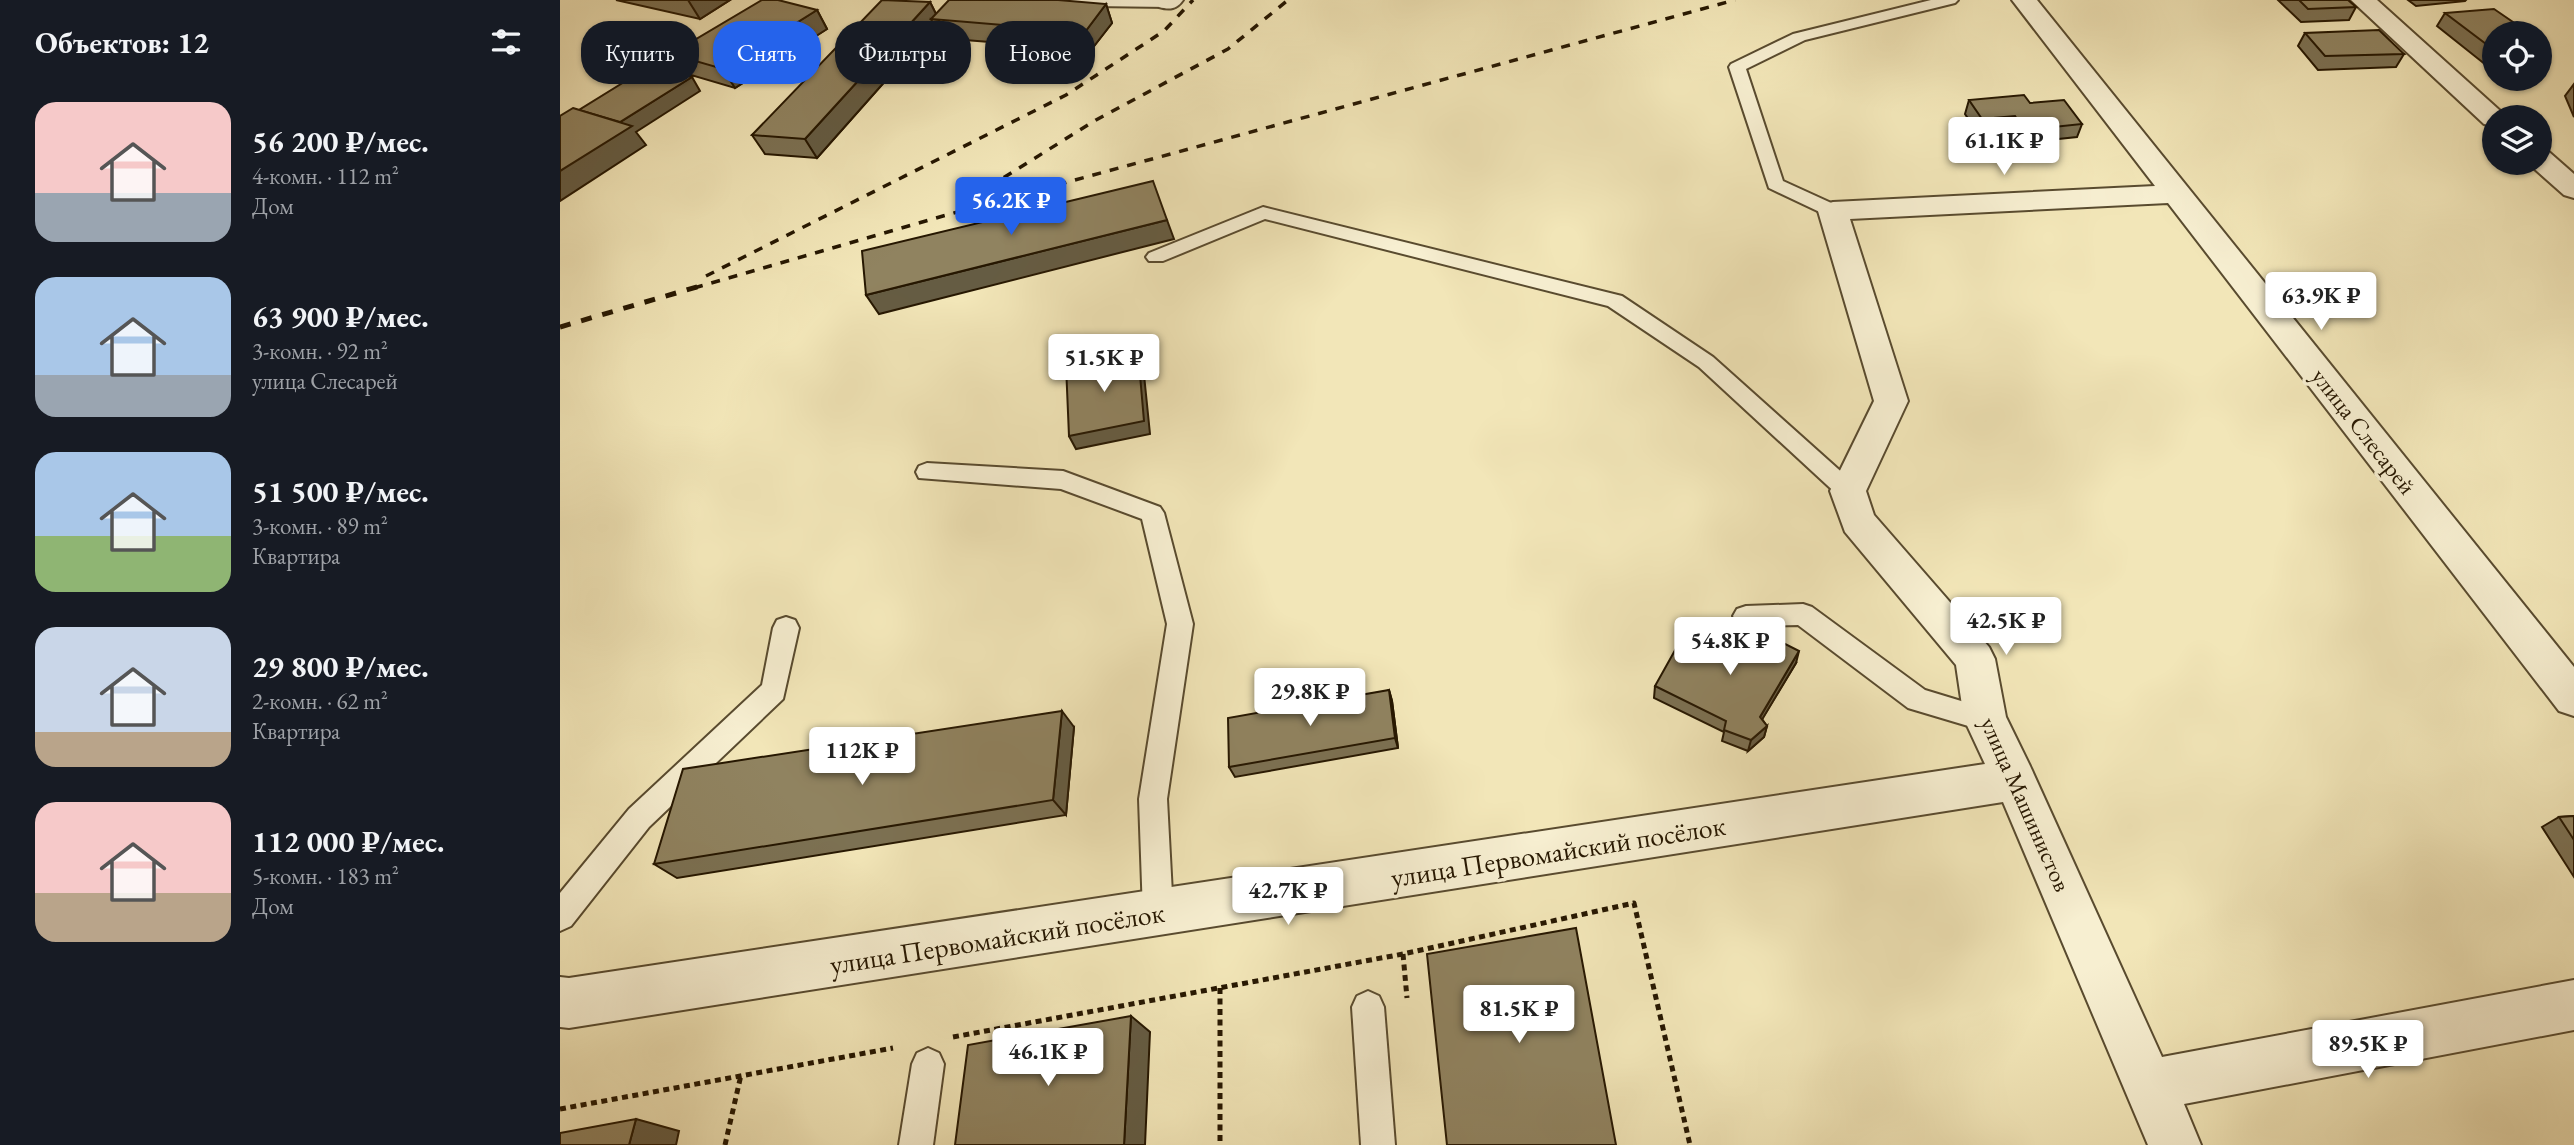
<!DOCTYPE html>
<html lang="ru">
<meta charset="utf-8">
<style>
:root{--surface:#171b24;--page:#242831;--text:#f1f3f6;--muted:#9ea1a6;--accent:#2563eb}
body{margin:0;font-family:"EB Garamond",serif;background:var(--page);color:var(--text);height:100vh;display:flex;flex-direction:column;font-size:26px;white-space:nowrap}
*{box-sizing:border-box;margin:0}
p{font-size:23px;color:var(--muted)}
.icon{flex:none;width:38px;height:38px;fill:none;stroke:currentColor;stroke-width:2;stroke-linecap:round;stroke-linejoin:round}
.map{position:relative;flex:1;overflow:hidden}
.drawer{display:flex;flex-direction:column;background:var(--surface);width:560px}
.drawer>*{flex:none}
.banner{position:absolute;left:21px;top:21px;width:665px;height:63px;display:flex;gap:14px}
.controls{position:absolute;left:1922px;top:21px;display:grid;gap:14px}
.controls a{display:grid;place-items:center;width:70px;height:70px;border-radius:50%;background:var(--surface);box-shadow:0 2px 5px #0004;font-size:35px}
.price{position:absolute;translate:-50% -60px;padding:0 16px;border-radius:7px;background:#fff;color:#222;font-size:23px;line-height:46px;filter:drop-shadow(0 2px 4px #0008)}
.price::after{content:'';position:absolute;left:50%;top:42px;width:21px;height:16px;margin-left:-10px;background:inherit;clip-path:polygon(0 0,100% 0,50% 100%)}
.price.selected{background:var(--accent);color:#fff}
ul{padding:0;list-style:none}
li{display:flex;align-items:center;gap:21px;height:175px;padding:0 35px}
li span{display:grid;place-items:center;flex:none;width:196px;height:140px;border-radius:21px;color:#555}
li>.icon{margin-inline-start:auto}
span .icon{width:84px;height:84px;fill:#fffc;stroke-width:1}
li b{font-size:30px}
h2{display:flex;justify-content:space-between;align-items:center;height:84px;padding:0 35px;font-size:30px}
.pill{padding:0 24px;border-radius:28px;background:var(--surface);box-shadow:0 2px 5px #0004;font-size:24px;line-height:63px}
.pill.selected{background:var(--accent);color:#fff}
main{display:flex;flex:1;min-height:0}
.map>svg:first-child{display:block}
.lines{fill:none;stroke-linecap:round;stroke-linejoin:round}
.service-casing{stroke:#594b2f;stroke-width:4}
.minor-casing{stroke:#594b2f;stroke-width:4}
.path{stroke:#261701;stroke-width:5;stroke-dasharray:6 4.5;stroke-linecap:butt}
.service{fill:#f7efd1;fill-rule:evenodd}
.minor{fill:#f7efd1;fill-rule:evenodd}
.rail-far1{stroke:#261701;stroke-width:3.5;stroke-dasharray:9 9;stroke-linecap:butt}
.rail{stroke:#261701;stroke-width:5;stroke-dasharray:11 11;stroke-linecap:butt}
.wall{fill:#7c7153;stroke:#261701;stroke-width:2}
.shaded-wall{fill:#655c43;stroke:#261701;stroke-width:2}
.building{fill:#908360;stroke:#261701;stroke-width:2}
.labels{text-anchor:middle;dominant-baseline:central;stroke-width:7;stroke-linejoin:round;paint-order:stroke}
.street-label{font-size:24px;fill:#261701;stroke:#f7efd1}
.near-street-label{font-size:28px;fill:#261701;stroke:#f7efd1}
</style>
<main>
<section class="drawer">
<h2>Объектов: 12<svg class="icon" aria-label="filters" viewBox="0 0 24 24"><path d="M4 7h16M4 17h16"/><circle cx="9" cy="7" r="2"/><circle cx="15" cy="17" r="2"/></svg></h2>
<ul>
<li><span style="background:linear-gradient(#f6c9c9 65%,#9aa5b1 0)"><svg class="icon" aria-label="home" viewBox="0 0 24 24"><path d="M3 11l9-7 9 7M6 9v11h12V9"/></svg></span><div><b>56 200 ₽/мес.</b><p>4-комн. · 112 m²</p><p>Дом</p></div></li>
<li><span style="background:linear-gradient(#a9c7e8 70%,#9aa5b1 0)"><svg class="icon" aria-label="home" viewBox="0 0 24 24"><path d="M3 11l9-7 9 7M6 9v11h12V9"/></svg></span><div><b>63 900 ₽/мес.</b><p>3-комн. · 92 m²</p><p>улица Слесарей</p></div></li>
<li><span style="background:linear-gradient(#a9c7e8 60%,#8fb573 0)"><svg class="icon" aria-label="home" viewBox="0 0 24 24"><path d="M3 11l9-7 9 7M6 9v11h12V9"/></svg></span><div><b>51 500 ₽/мес.</b><p>3-комн. · 89 m²</p><p>Квартира</p></div></li>
<li><span style="background:linear-gradient(#c9d6e8 75%,#b9a48a 0)"><svg class="icon" aria-label="home" viewBox="0 0 24 24"><path d="M3 11l9-7 9 7M6 9v11h12V9"/></svg></span><div><b>29 800 ₽/мес.</b><p>2-комн. · 62 m²</p><p>Квартира</p></div></li>
<li><span style="background:linear-gradient(#f6c9c9 65%,#b9a48a 0)"><svg class="icon" aria-label="home" viewBox="0 0 24 24"><path d="M3 11l9-7 9 7M6 9v11h12V9"/></svg></span><div><b>112 000 ₽/мес.</b><p>5-комн. · 183 m²</p><p>Дом</p></div></li>
</ul>
</section>
<div class="map">
<svg width="2014" height="1145" viewBox="0 0 2014 1145">
<rect width="100%" height="100%" fill="#f2e6b8"/>
<filter id="stains"><feTurbulence type="fractalNoise" baseFrequency=".00286" numOctaves="4"/><feColorMatrix values="0 0 0 0 .2 0 0 0 0 .09 0 0 0 0 .02 0 0 0 .5 -.17"/></filter>
<radialGradient id="worn" r=".72"><stop offset=".6" stop-color="#630" stop-opacity="0"/><stop offset="1" stop-color="#630" stop-opacity=".3"/></radialGradient>
<g class="lines">
<!-- service casing -->
<g class="service-casing">
<g id="service">
<polygon points="444,0 614,0 616,2 608,7 452,5"/>
<polygon points="1371,0 1398,0 1395,3 1245,40 1186,69 1223,181 1280,207 1282,211 1280,215 1266,215 1209,188 1169,67 1171,64 1233,34"/>
<polygon points="703,207 1062,296 1153,357 1296,485 1300,491 1296,497 1288,500 1280,497 1139,367 1048,306 705,219 603,261 589,261 586,257 589,253"/>
<polygon points="367,463 503,471 600,507 604,513 633,624 607,799 613,913 609,923 598,928 587,923 583,913 579,799 607,624 582,519 501,489 359,478 356,472 359,466"/>
<polygon points="1243,604 1252,607 1365,690 1434,711 1438,719 1434,727 1425,731 1348,708 1238,625 1186,626 1177,623 1173,616 1177,609 1186,606"/>
<polygon points="226,617 235,620 239,628 223,699 89,827 11,926 0,931 0,893 69,809 202,685 213,628 217,620"/>
<polygon points="808,991 819,996 824,1007 835,1145 801,1145 792,1007 797,996"/>
<polygon points="368,1048 379,1053 384,1064 373,1145 339,1145 352,1064 357,1053"/>
</g>
</g>
<!-- minor casing -->
<g class="minor-casing">
<g id="minor">
<path d="M597 0H623C617 9 610 10 599 7Z"/>
<polygon points="1452,0 1477,0 2014,667 2014,716 1999,711 1608,203 1290,219 1348,401 1306,491 1314,515 1429,647 1435,659 1446,717 1470,766 1602,1057 2014,980 2014,1030 1624,1104 1641,1145 1588,1145 1443,802 9,1028 0,1027 0,977 9,978 1425,764 1404,719 1396,665 1285,532 1270,491 1314,401 1258,211 1263,205 1273,202 1595,186"/>
<polygon points="1791,0 1817,0 1947,117 1934,117 1934,126 1924,124"/>
<polygon points="1979,150 1989,152 2014,174 2014,198 2004,195 1969,164 1979,163"/>
</g>
</g>
<!-- path -->
<g class="path">
<polyline points="843,954 847,998"/>
<polyline points="660,988 660,1145"/>
<polyline points="393,1037 843,954 1074,903 1130,1145"/>
<polyline points="0,1109 333,1048"/>
<polyline points="165,1145 181,1075"/>
</g>
<!-- service -->
<use href="#service" class="service"/>
<!-- minor -->
<use href="#minor" class="minor"/>
<!-- rail-far1 -->
<g class="rail-far1">
<polyline points="398,206 536,120 668,49 728,0"/>
<polyline points="146,276 506,95 604,31 633,0"/>
<polyline points="134,288 383,216 1175,0"/>
</g>
<!-- rail -->
<polyline class="rail" points="0,327 140,286"/>
</g>
<!-- wall -->
<g class="wall">
<polygon points="56,0 170,0 140,19"/>
<polygon points="1718,0 1788,0 1796,7 1789,20 1741,22"/>
<polygon points="1848,0 1906,0 1905,1 1856,6"/>
<polygon points="370,2 376,14 546,4 552,23 531,50 380,38 374,26 257,158 205,154 192,135"/>
<polygon points="257,10 267,29 175,88 124,73 111,54"/>
<polygon points="1885,13 1934,33 1934,64 1926,65 1877,26"/>
<polygon points="1745,33 1844,54 1836,67 1758,70 1738,46"/>
<polygon points="1979,41 1987,46 1979,57"/>
<polygon points="2014,84 2014,117 2005,96"/>
<polygon points="1409,100 1470,103 1522,124 1517,137 1459,143 1450,130 1418,133 1405,114"/>
<polygon points="1236,663 1202,719 1207,726 1204,737 1188,751 1162,741 1164,732 1094,698 1095,686"/>
<polygon points="829,690 832,701 838,748 675,777 669,767"/>
<polygon points="514,727 506,815 117,878 94,864"/>
<polygon points="2014,816 2014,877 1982,827 1999,817"/>
</g>
<!-- shaded-wall -->
<g class="shaded-wall">
<polygon points="128,0 170,0 140,19"/>
<polygon points="370,2 379,20 371,19 374,26 257,158 245,139"/>
<polygon points="546,4 552,23 531,50 525,32"/>
<polygon points="257,10 267,29 175,88 163,69"/>
<polygon points="132,77 140,91 76,132 86,145 0,201 0,171 59,123"/>
<polygon points="607,220 614,239 319,314 306,295"/>
<polygon points="578,352 583,365 590,434 516,449 509,436"/>
<polygon points="1239,651 1236,663 1197,728 1200,717"/>
<polygon points="829,690 832,701 838,748 835,738"/>
<polygon points="502,711 514,727 506,815 493,800"/>
<polygon points="1207,726 1204,737 1188,751 1191,740"/>
<polygon points="571,1016 590,1032 585,1145 564,1145"/>
<polygon points="76,1119 119,1131 116,1145 69,1145"/>
</g>
<!-- building -->
<g class="building">
<polygon points="202,0 218,0 257,10 163,69 111,54"/>
<polygon points="322,0 370,2 245,139 192,135"/>
<polygon points="389,0 498,0 546,4 525,32 371,19"/>
<polygon points="1739,0 1788,0 1796,7 1748,9"/>
<polygon points="1934,9 1969,33 1934,33 1934,50 1885,13"/>
<polygon points="1819,30 1844,54 1765,56 1745,33"/>
<polygon points="1979,41 1987,46 1979,47"/>
<polygon points="90,66 132,77 60,122 19,110"/>
<polygon points="1464,95 1470,103 1504,100 1522,124 1464,130 1455,116 1422,119 1409,100"/>
<polygon points="13,108 72,126 0,171 0,116"/>
<polygon points="593,181 607,220 306,295 302,251"/>
<polygon points="578,352 584,421 509,436 506,365"/>
<polygon points="1196,629 1239,651 1200,717 1207,726 1191,740 1164,730 1166,721 1095,686 1118,645"/>
<polygon points="829,690 835,738 669,767 668,718"/>
<polygon points="502,711 493,800 94,864 123,769"/>
<polygon points="2014,816 2014,840 1999,817"/>
<polygon points="1016,928 1056,1145 887,1145 867,954"/>
<polygon points="571,1016 564,1145 395,1145 408,1045"/>
<polygon points="76,1119 69,1145 0,1145 0,1133"/>
</g>
<g class="labels">
<!-- street labels -->
<g class="street-label">
<text transform="translate(1804 431) rotate(52)">улица Слесарей</text>
<text transform="translate(1466 804) rotate(66)">улица Машинистов</text>
</g>
<!-- near-street labels -->
<g class="near-street-label">
<text transform="translate(998 851) rotate(-9)">улица Первомайский посёлок</text>
<text transform="translate(437 938) rotate(-9)">улица Первомайский посёлок</text>
</g>
</g>
<rect width="100%" height="100%" filter="url(#stains)"/>
<rect width="100%" height="100%" fill="url(#worn)"/>
</svg>
<div class="controls">
<a><svg class="icon" aria-label="locate" viewBox="0 0 24 24"><circle cx="12" cy="12" r="6"/><path d="M12 2v4M12 18v4M2 12h4M18 12h4"/></svg></a>
<a><svg class="icon" aria-label="layers" viewBox="0 0 24 24"><path d="M12 4l9 5-9 5-9-5zM3 14l9 5 9-5"/></svg></a>
</div>
<b class="price" style="left:1444px;top:177px">61.1K ₽</b>
<b class="price selected" style="left:451px;top:237px">56.2K ₽</b>
<b class="price" style="left:1761px;top:332px">63.9K ₽</b>
<b class="price" style="left:544px;top:394px">51.5K ₽</b>
<b class="price" style="left:1446px;top:657px">42.5K ₽</b>
<b class="price" style="left:1170px;top:677px">54.8K ₽</b>
<b class="price" style="left:750px;top:728px">29.8K ₽</b>
<b class="price" style="left:302px;top:787px">112K ₽</b>
<b class="price" style="left:728px;top:927px">42.7K ₽</b>
<b class="price" style="left:959px;top:1045px">81.5K ₽</b>
<b class="price" style="left:1808px;top:1080px">89.5K ₽</b>
<b class="price" style="left:488px;top:1088px">46.1K ₽</b>
<div class="banner">
<a class="pill">Купить</a>
<a class="pill selected">Снять</a>
<a class="pill">Фильтры</a>
<a class="pill">Новое</a>
</div>
</div>
</main>
